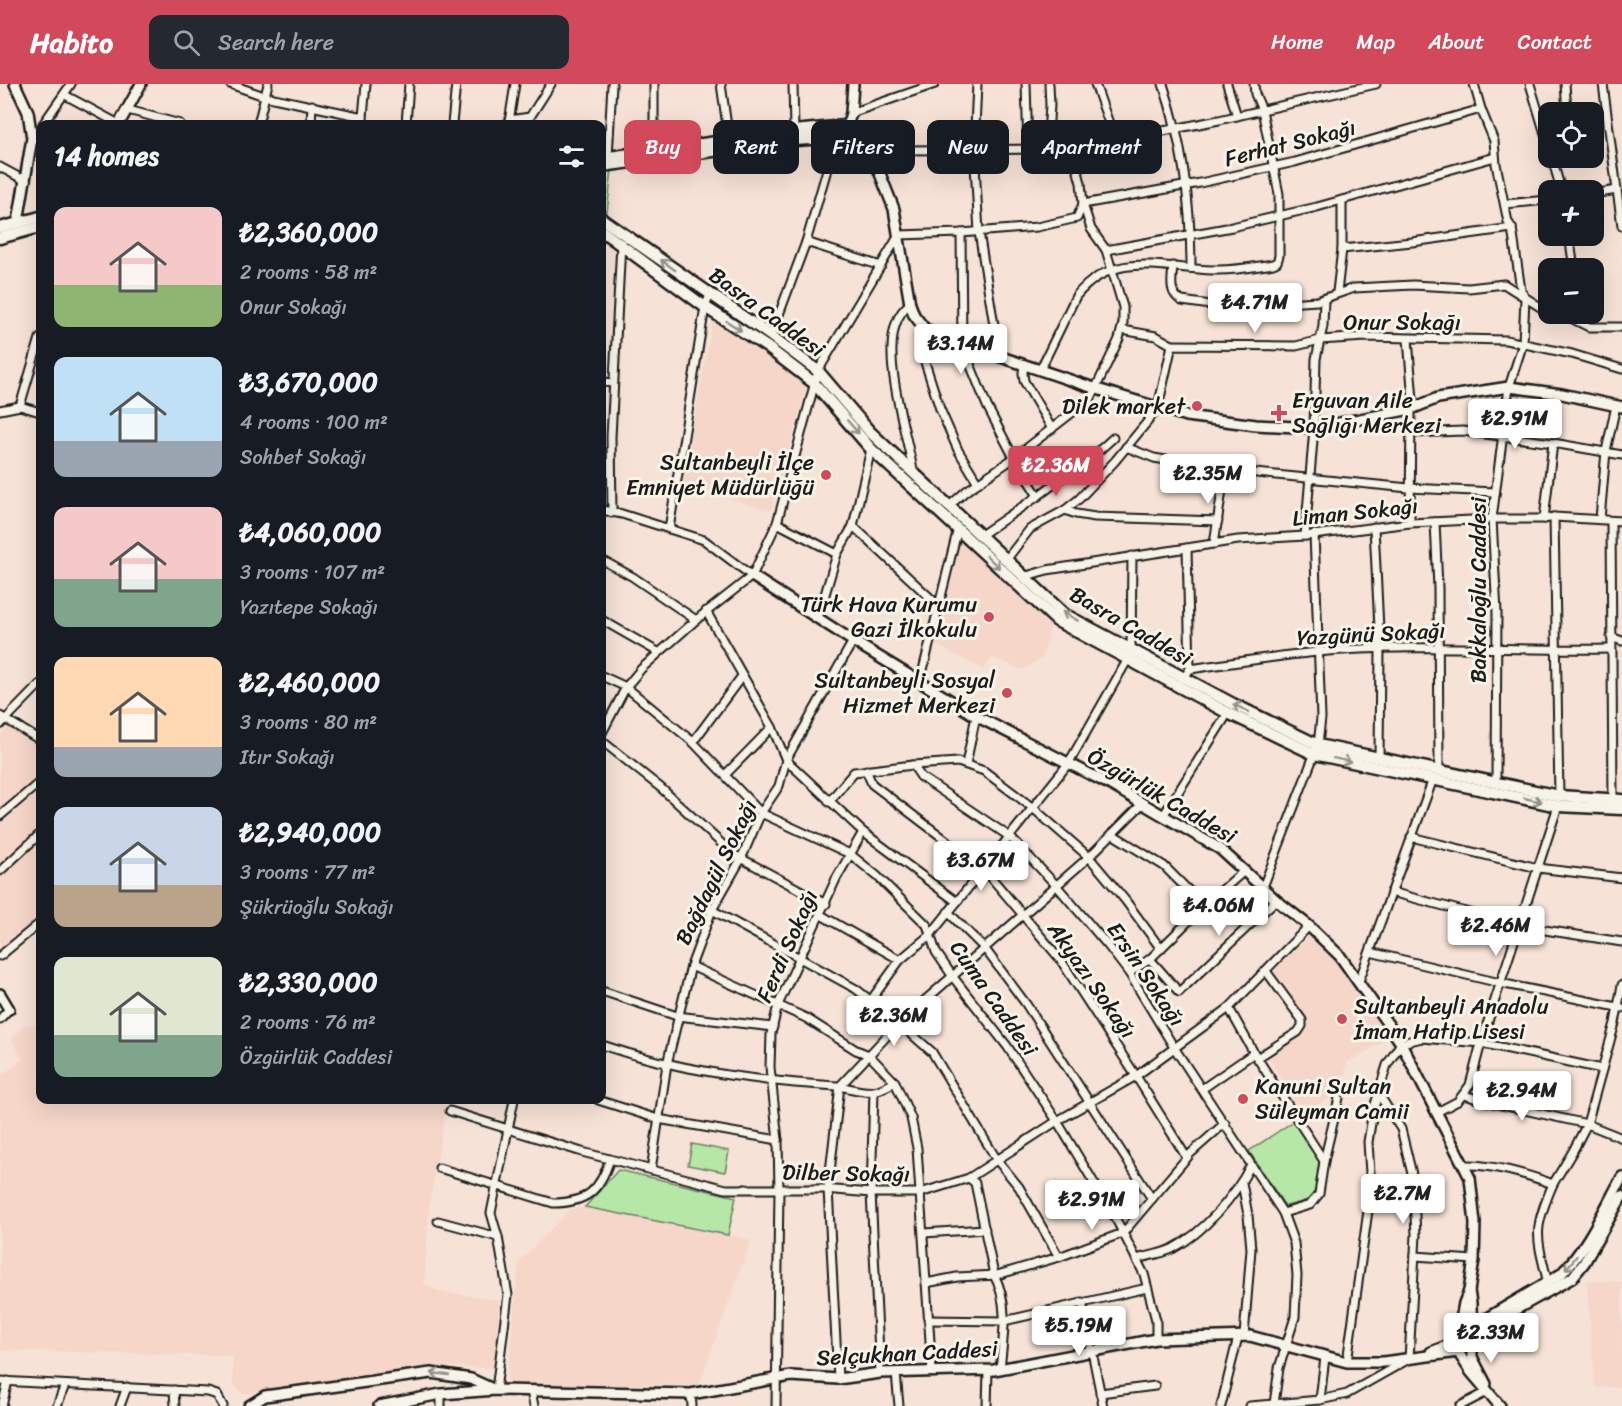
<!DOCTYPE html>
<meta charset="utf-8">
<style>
:root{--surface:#171b24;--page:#242831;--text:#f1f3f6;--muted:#9ea1a6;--accent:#d1495b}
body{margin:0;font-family:Sriracha,sans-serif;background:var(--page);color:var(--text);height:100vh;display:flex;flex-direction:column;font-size:22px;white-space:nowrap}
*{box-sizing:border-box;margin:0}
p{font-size:20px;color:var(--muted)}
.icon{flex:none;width:33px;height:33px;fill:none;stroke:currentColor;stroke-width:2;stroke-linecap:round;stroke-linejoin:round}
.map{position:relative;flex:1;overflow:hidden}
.sheet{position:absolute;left:36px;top:36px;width:570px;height:984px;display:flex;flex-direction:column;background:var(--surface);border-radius:12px;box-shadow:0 6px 24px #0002}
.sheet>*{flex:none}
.banner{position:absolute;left:624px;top:36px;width:570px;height:54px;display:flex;gap:12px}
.tools{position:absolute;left:1538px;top:18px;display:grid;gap:12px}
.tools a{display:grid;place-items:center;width:66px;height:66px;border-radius:12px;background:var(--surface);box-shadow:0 6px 24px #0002;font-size:30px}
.price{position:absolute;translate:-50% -51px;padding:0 14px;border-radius:6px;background:#fff;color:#222;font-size:20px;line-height:39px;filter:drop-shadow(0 2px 3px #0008)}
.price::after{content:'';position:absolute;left:50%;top:36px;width:18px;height:14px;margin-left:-9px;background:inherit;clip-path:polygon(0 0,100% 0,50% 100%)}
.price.current{background:var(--accent);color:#fff}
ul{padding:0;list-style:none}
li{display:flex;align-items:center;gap:18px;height:150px;padding:0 18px}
li span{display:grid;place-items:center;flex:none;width:168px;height:120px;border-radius:12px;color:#555}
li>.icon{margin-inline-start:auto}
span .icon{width:72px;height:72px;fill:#fffc;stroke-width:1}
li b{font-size:26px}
h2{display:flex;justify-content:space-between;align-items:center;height:72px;padding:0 18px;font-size:26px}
.pill{padding:0 21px;border-radius:12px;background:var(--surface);box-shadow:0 6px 24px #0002;font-size:21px;line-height:54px}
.pill.current{background:var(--accent);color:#fff}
header{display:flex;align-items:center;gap:36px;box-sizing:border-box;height:84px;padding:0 30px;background:var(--accent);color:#fff}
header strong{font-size:28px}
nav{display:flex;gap:33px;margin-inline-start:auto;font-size:21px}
.search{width:420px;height:54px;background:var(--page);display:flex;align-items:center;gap:15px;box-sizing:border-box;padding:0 21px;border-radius:12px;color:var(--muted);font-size:22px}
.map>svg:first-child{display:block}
.built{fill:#f5d6c9}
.green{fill:#b7e7a7;stroke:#6a8262;stroke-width:1.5}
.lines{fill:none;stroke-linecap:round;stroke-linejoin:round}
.minor-casing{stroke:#1c1c1c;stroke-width:11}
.tertiary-casing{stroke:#1c1c1c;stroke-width:14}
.secondary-casing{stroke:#1c1c1c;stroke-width:15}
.minor{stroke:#f7f3e8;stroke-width:7}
.tertiary{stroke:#f7f3e8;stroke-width:9}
.secondary{stroke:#f7f3e8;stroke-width:10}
.oneway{stroke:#94928c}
.poi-dot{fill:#d1495b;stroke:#f7f3e8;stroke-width:2}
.labels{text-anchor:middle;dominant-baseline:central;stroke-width:6;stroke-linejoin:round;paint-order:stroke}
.street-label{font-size:22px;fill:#1c1c1c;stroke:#f7f3e8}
.poi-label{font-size:22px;fill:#1c1c1c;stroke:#f7f3e8;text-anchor:end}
</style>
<header>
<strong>Habito</strong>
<div class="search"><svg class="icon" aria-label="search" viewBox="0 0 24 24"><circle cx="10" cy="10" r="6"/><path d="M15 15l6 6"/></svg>Search here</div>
<nav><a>Home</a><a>Map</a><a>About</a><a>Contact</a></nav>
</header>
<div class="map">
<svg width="1622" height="1322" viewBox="0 0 1622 1322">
<rect width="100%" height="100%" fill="#f6e2d6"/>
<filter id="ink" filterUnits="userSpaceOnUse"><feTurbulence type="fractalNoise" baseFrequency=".0167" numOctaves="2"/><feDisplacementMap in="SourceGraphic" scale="12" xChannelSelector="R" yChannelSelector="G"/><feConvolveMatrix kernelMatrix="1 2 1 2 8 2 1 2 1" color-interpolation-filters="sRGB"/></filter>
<g filter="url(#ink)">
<!-- built -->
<g class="built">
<polygon points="714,231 808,298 771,427 682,400"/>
<polygon points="961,456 1051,541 1042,574 1022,586 993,573 983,585 936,561"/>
<polygon points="8,643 40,662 40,831 0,866 0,651"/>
<polygon points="1309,851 1335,875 1351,894 1373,930 1384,957 1347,979 1337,1010 1302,1030 1269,974 1307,946 1308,937 1274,887"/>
<polygon points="25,941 40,941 40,1016 448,1016 430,1114 424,1199 439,1208 499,1216 495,1284 427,1282 242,1310 233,1299 233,1272 0,1266 0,993 23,975 12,955"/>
<polygon points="585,1123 751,1156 699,1301 507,1300 519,1178 570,1126"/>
<polygon points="1587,1197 1622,1198 1622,1303 1595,1303"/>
</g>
<!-- green -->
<g class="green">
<polygon points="612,86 607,128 602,125 602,87"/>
<path d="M1294 1037 1321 1079C1315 1113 1320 1115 1285 1122L1249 1067Z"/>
<polygon points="692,1060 729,1067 725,1088 688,1081"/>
<polygon points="618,1086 736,1113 728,1151 585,1123"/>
</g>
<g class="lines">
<!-- minor casing -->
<g class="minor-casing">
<g id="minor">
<polyline points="230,0 264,12 363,33 363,40"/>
<polyline points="721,0 729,56"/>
<polyline points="793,0 794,47"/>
<polyline points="977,0 974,65 979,148 999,272"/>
<polyline points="1026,0 1028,65"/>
<polyline points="1095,0 1115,56"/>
<path d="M1163 0C1183 60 1191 121 1191 184"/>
<polyline points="1227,0 1237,32"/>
<polyline points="1474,0 1481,25 1494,57 1496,80 1508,138 1512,144 1521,206 1525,214 1523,259 1509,303 1492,435 1497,529 1496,698"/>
<polyline points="1530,0 1548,60"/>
<polyline points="1565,0 1567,28"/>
<polyline points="1603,0 1617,106"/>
<polyline points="65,11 119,40"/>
<polyline points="128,26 180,40"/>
<polyline points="851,29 935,0"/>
<polyline points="363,33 366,0"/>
<polyline points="509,36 530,33 551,0"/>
<polyline points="509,38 515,0"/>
<polyline points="43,40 71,0"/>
<polyline points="258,40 268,0"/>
<polyline points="311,40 312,21"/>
<polyline points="406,40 409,0"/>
<polyline points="452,40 456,0"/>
<polyline points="654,66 654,0"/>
<polyline points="1047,66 1050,21 1049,0"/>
<polyline points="873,72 901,66 1072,65 1219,36 1376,0"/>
<polyline points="608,74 612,0"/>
<polyline points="1552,74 1561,106"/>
<polyline points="1554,78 1569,74"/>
<polyline points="0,83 26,97"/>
<polyline points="1593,110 1617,106 1622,142"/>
<polyline points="1505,120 1548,116"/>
<polyline points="961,149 962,260 987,322 1014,374 1038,412"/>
<polyline points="1569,152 1574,184"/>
<polyline points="806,158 881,182"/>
<polyline points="1342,165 1412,158 1512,144"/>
<polyline points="1106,166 1232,143 1317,123 1495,73"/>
<path d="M1173 182C1172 196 1168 209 1182 217L1225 223 1317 217 1354 204 1413 201 1469 204 1504 200 1548 228"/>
<polyline points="1337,208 1342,165 1342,116"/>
<path d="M910 220C870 247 908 349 913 387"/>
<polyline points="1553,230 1571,234 1589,243 1622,243"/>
<polyline points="925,245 922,269 940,325 958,366 978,399"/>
<polyline points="1122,246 1156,252 1172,261"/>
<polyline points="771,252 806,158 833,65 843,55"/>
<polyline points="1408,255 1413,316 1411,325 1410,439"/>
<polyline points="1024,280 1023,289 1024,297 1052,345"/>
<path d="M1040 286 1076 212C1115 165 1162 185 1213 186 1233 187 1253 183 1273 180L1277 178 1279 172V110L1262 26 1255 10 1254 0"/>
<polyline points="602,298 613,299"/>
<polyline points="20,322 40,254"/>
<polyline points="0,326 20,322 40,328"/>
<polyline points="1411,349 1463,347 1553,359 1622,371"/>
<polyline points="1126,363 1154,374 1225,386 1409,404 1495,408"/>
<polyline points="948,423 966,407 1014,374 1091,314 1119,255 1123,239 1123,223 1106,166 1091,145 1083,120 1081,99 1072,65"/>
<polyline points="602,426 622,430 704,456 752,492"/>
<polyline points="1065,426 1076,430 1095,433 1218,437"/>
<polyline points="612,429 611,353 621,159"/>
<polyline points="1554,433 1559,712"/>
<polyline points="1544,435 1553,359"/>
<polyline points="1600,435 1606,367 1616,322"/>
<polyline points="1611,437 1613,715"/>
<polyline points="1435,438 1438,504 1439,686"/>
<polyline points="777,439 837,470"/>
<polyline points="853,442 939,522"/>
<polyline points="1374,443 1380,565 1379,673"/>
<polyline points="669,445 705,223 710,211"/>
<polyline points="981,451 1038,412 1102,364 1113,354"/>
<polyline points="1305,452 1314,344 1316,275 1323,242 1324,215"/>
<polyline points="1214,460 1225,386"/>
<polyline points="1187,464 1190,585"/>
<polyline points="602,476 633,493 696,536"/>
<polyline points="1006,476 1030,445 1065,426 1079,415 1115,377 1148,337 1158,323 1172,261 1296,262 1320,256 1365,253 1506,256 1572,270 1622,285"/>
<polyline points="1023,493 1047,486 1238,456 1305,452 1410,439 1492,435 1544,435 1554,433 1622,437"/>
<polyline points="706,527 772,643 786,676 863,748 957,818"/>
<polyline points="818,534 837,470 853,442 871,365"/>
<polyline points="602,536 658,568"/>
<polyline points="1611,553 1622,557"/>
<polyline points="602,592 626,603 693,658 761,729 850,770 877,792 927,841 936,868 953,893 1007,962 1057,1037 1118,1139 1144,1190 1156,1236 1156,1255"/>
<path d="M1183 595 1190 585C1232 579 1275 572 1317 568 1415 559 1513 567 1611 565"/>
<polyline points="920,598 958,444"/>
<polyline points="0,632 40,656"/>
<polyline points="0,641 40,600"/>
<polyline points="602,649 626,603 641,585 696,536 752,492 777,439 818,287 899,151 961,149 1037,143 1077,134 1083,120 1200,99 1295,78 1481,25"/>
<polyline points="602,657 661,704 733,770 826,820"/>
<polyline points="693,658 742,592"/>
<polyline points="966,680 976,632"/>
<polyline points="913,681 958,678 984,687 1033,724 1089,773 1125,816 1161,865"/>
<polyline points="866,686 872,700 984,785 1060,875 1136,992 1187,1074"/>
<polyline points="726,690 772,643"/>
<polyline points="829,718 854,688 913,681 921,693 1010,753 1056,801 1109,863 1129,889 1175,965 1283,1129 1294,1159 1297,1191 1295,1233 1279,1284 1274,1320"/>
<polyline points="0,732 40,698"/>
<polyline points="1163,732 1228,629"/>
<polyline points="1112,750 1164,782 1204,822"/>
<polyline points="1411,753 1538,784 1622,794"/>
<polyline points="0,787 40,750"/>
<polyline points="1263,803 1318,661 1321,634 1314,450"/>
<polyline points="1391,808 1519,842 1622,858"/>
<polyline points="712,826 856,905 899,939 932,968 997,1076 1019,1103 1059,1173"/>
<polyline points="948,828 985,865 1026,920 1152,1115"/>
<polyline points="821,831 900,876"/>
<polyline points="1370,868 1500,899 1622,924"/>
<polyline points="0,872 40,839"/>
<polyline points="1150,875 1179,908 1276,816"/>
<polyline points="691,882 806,934 856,966 869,971 895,998 911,1034 917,1064 932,1287"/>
<polyline points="1129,889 1150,875 1204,822 1244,787"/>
<polyline points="1359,897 1433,695"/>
<polyline points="602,907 677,932 773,943"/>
<polyline points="871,916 900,876 931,850 1068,680 1128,575 1131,565 1132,472"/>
<polyline points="1229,924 1254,969 1324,1077"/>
<polyline points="0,935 9,925"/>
<path d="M602 961C678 987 757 997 837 1002 849 1003 862 1009 874 1007 880 1006 889 1001 895 998"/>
<polyline points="1257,974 1298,948 1302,942 1302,936 1266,887"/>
<polyline points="1202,1005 1254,969"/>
<polyline points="874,1007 871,1109 880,1289"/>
<polyline points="1464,1011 1488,1018 1587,1040 1622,1054"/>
<polyline points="598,1016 658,1035 778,1056"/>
<polyline points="450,1027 582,1068 726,1105 824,1105 871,1109 920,1109 969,1094 1057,1037 1136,992 1229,924 1309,842"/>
<polyline points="1437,1028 1458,1017 1470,1001 1481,959 1558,722"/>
<path d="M1463 1081C1493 1080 1525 1090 1553 1100L1573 1067 1587 1040 1615 939 1622 901"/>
<path d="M439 1084 553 1119C587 1119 600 1106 610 1075"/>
<polyline points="651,1086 667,980 691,882 712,826 741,775 761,729 779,702 786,676 853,557"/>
<path d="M969 1094 975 1099 994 1191C1010 1220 1003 1254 1000 1285"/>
<polyline points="1242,1099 1248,1131 1251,1165 1244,1252"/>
<polyline points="1283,1129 1310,1121 1319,1110 1324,1077 1339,1014"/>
<polyline points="438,1137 498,1153"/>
<polyline points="924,1149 985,1145"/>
<polyline points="1415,1172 1474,1176"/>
<path d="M1136 1175C1147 1172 1161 1170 1172 1165 1205 1148 1234 1113 1251 1081"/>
<polyline points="926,1199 957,1193 997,1191 1059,1173 1123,1149 1190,1070 1225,1039"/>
<path d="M1548 1199C1536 1151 1533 1146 1553 1100"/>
<polyline points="1082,1218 1103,1322"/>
<polyline points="928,1236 1004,1237 1147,1204"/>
<polyline points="1347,1278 1371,1105 1368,1058 1373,1027 1387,981 1401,959 1422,954 1481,959 1602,985"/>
<polyline points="896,1289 899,1322"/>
<polyline points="838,1295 828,1105 840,1002 899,939 1089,773 1142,720"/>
<polyline points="0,1297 208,1308 217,1311 223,1322"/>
<polyline points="174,1306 175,1322"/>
<polyline points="496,1306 508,1211 498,1153 491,1129 514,1016"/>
<polyline points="531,1307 534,1322"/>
<polyline points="1100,1309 1155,1302"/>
<polyline points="441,1310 441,1322"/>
<polyline points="691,1310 692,1322"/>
<polyline points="1320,1316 1325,1273"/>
<polyline points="2,1322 8,1297"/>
<polyline points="57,1322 65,1301"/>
<polyline points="120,1322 127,1303"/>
<polyline points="776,1322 779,1106 778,1056 770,983 771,950 778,921 836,795 863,748"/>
<polyline points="987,1322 988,1287"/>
<polyline points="1221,1322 1238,1253"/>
<polyline points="1250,1322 1320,1316 1347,1310 1409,1275 1416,1151 1413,1094 1401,1045 1378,1009"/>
<polyline points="1460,1322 1489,1307"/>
</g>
</g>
<!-- tertiary casing -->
<g class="tertiary-casing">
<g id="tertiary">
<polyline points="15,0 28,28 32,54 18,138"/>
<polyline points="119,40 141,0"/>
<polyline points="847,43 851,29 853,0"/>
<polyline points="848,53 865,63 873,72 894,125 910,220 914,231 925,245 962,260 1097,305 1186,332 1256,341 1314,344 1411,325 1438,314 1509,303 1562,310 1622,323"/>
<polyline points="752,492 853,557 976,632 1111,701 1220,765 1276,816 1309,842 1340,872 1401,959 1470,1094 1475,1139 1474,1176 1469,1207 1464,1219 1457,1258 1458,1268 1471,1288 1500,1322"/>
<polyline points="0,910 9,925"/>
<polyline points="1469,1207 1471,1219 1472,1273 1486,1300"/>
<path d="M1431 1268 1457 1258 1470 1244 1561 1190C1588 1163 1604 1126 1622 1093"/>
<polyline points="249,1322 265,1312 431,1289 471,1295 493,1305"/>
<polyline points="379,1322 441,1310 496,1306 691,1310 791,1292 838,1295 880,1289 994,1286 1156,1255 1250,1252 1347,1278 1383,1278 1458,1268 1497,1236 1572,1194 1584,1179 1622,1112"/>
</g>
</g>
<!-- secondary casing -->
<g class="secondary-casing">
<g id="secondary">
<polyline points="602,74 794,47 845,42 850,48 848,53 845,55 840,53 795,56 602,82"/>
<polyline points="602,135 771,252 818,287 870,348 1064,530 1233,620 1318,661 1559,712 1622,716"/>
<polyline points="0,144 40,133"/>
<polyline points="602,147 705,223 767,263 814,299 871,365 1057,537 1228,629 1314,670 1558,722 1622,725"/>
<polyline points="0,154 40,143"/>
</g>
</g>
<!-- minor -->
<use href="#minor" class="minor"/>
<!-- tertiary -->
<use href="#tertiary" class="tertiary"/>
<!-- secondary -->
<use href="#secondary" class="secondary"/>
</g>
<!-- one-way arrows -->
<defs><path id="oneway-shaft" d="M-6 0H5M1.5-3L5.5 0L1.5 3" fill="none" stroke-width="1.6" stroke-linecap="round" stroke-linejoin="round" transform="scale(1.5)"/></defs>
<g class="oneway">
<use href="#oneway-shaft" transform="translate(668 181) rotate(-144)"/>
<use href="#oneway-shaft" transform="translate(734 242) rotate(33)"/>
<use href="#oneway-shaft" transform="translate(853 343) rotate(49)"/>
<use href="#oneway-shaft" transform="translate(993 478) rotate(44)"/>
<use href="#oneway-shaft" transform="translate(1070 532) rotate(-149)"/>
<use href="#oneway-shaft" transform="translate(1241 624) rotate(-154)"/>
<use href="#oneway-shaft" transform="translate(1342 676) rotate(12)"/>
<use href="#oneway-shaft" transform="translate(1533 716) rotate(13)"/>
<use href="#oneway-shaft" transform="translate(1571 1179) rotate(129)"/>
<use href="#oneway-shaft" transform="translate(440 1290) rotate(-173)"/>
</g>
</g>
<!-- markers -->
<g class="poi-dot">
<circle cx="1197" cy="322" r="6"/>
<path d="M1276 320h6v6h6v6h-6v6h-6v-6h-6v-6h6z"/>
<circle cx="826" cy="391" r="6"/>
<circle cx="989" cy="533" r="6"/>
<circle cx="1007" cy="609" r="6"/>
<circle cx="1342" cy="935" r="6"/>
<circle cx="1243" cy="1015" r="6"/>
</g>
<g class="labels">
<!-- street labels -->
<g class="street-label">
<text transform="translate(1290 59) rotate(-14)">Ferhat Sokağı</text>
<text transform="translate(767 228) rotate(36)">Basra Caddesi</text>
<text x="1402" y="238">Onur Sokağı</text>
<text transform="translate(1355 428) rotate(-6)">Liman Sokağı</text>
<text transform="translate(1478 506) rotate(-90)">Bakkaloğlu Caddesi</text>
<text transform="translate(1131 542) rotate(30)">Basra Caddesi</text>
<text transform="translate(1371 550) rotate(-3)">Yazgünü Sokağı</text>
<text transform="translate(1162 712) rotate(30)">Özgürlük Caddesi</text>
<text transform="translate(716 788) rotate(-64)">Bağdagül Sokağı</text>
<text transform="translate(787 862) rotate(-66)">Ferdi Sokağı</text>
<text transform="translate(1146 890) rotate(56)">Ersin Sokağı</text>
<text transform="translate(1092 896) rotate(55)">Akyazı Sokağı</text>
<text transform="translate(994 914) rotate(55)">Cuma Caddesi</text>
<text transform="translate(846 1089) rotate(1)">Dilber Sokağı</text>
<text transform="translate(907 1269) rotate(-3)">Selçukhan Caddesi</text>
</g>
<!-- poi labels -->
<g class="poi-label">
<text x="1292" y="316" text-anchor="start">Erguvan Aile<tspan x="1292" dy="25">Sağlığı Merkezi</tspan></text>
<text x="1185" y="322">Dilek market</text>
<text x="814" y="378">Sultanbeyli İlçe<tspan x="814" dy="25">Emniyet Müdürlüğü</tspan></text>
<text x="977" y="520">Türk Hava Kurumu<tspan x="977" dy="25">Gazi İlkokulu</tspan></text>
<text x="995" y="596">Sultanbeyli Sosyal<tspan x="995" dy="25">Hizmet Merkezi</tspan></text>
<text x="1354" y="922" text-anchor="start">Sultanbeyli Anadolu<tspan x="1354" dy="25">İmam Hatip Lisesi</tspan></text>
<text x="1255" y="1002" text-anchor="start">Kanuni Sultan<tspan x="1255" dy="25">Süleyman Camii</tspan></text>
</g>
</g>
</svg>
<div class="tools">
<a><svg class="icon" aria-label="locate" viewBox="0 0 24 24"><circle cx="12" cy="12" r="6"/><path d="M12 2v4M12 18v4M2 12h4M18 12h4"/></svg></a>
<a>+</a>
<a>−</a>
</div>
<b class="price" style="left:1255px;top:250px">₺4.71M</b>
<b class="price" style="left:961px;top:291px">₺3.14M</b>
<b class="price" style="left:1515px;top:366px">₺2.91M</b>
<b class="price current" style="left:1056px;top:413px">₺2.36M</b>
<b class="price" style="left:1208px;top:421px">₺2.35M</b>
<b class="price" style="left:981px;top:808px">₺3.67M</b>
<b class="price" style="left:1219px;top:853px">₺4.06M</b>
<b class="price" style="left:1496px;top:873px">₺2.46M</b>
<b class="price" style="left:894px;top:963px">₺2.36M</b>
<b class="price" style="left:1522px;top:1038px">₺2.94M</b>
<b class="price" style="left:1403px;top:1141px">₺2.7M</b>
<b class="price" style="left:1092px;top:1147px">₺2.91M</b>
<b class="price" style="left:1079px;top:1273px">₺5.19M</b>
<b class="price" style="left:1491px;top:1280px">₺2.33M</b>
<div class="banner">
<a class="pill current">Buy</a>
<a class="pill">Rent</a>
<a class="pill">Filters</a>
<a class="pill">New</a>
<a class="pill">Apartment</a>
</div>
<section class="sheet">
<h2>14 homes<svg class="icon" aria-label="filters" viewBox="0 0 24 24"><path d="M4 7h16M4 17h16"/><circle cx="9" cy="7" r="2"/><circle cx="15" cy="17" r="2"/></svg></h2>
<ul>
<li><span style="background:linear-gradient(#f6c9c9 65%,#8fb573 0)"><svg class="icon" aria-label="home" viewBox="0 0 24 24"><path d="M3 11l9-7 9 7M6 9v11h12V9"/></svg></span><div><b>₺2,360,000</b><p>2 rooms · 58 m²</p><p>Onur Sokağı</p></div></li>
<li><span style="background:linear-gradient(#bfe0f5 70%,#9aa5b1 0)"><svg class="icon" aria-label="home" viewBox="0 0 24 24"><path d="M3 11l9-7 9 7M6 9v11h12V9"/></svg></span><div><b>₺3,670,000</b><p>4 rooms · 100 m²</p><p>Sohbet Sokağı</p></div></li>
<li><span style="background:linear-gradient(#f6c9c9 60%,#7fa58c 0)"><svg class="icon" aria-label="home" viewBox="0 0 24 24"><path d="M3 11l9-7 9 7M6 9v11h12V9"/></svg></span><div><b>₺4,060,000</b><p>3 rooms · 107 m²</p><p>Yazıtepe Sokağı</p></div></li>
<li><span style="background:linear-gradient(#ffd9b3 75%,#9aa5b1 0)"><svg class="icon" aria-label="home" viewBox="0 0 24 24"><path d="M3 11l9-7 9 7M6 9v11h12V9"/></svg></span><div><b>₺2,460,000</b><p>3 rooms · 80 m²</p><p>Itır Sokağı</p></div></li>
<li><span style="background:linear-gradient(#c9d6e8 65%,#b9a48a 0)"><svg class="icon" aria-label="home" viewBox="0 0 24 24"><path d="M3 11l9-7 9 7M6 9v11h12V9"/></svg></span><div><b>₺2,940,000</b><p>3 rooms · 77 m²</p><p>Şükrüoğlu Sokağı</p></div></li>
<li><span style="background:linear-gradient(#dfe7d0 65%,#7fa58c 0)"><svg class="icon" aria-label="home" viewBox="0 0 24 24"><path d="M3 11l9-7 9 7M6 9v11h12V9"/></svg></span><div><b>₺2,330,000</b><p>2 rooms · 76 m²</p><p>Özgürlük Caddesi</p></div></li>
</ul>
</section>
</div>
